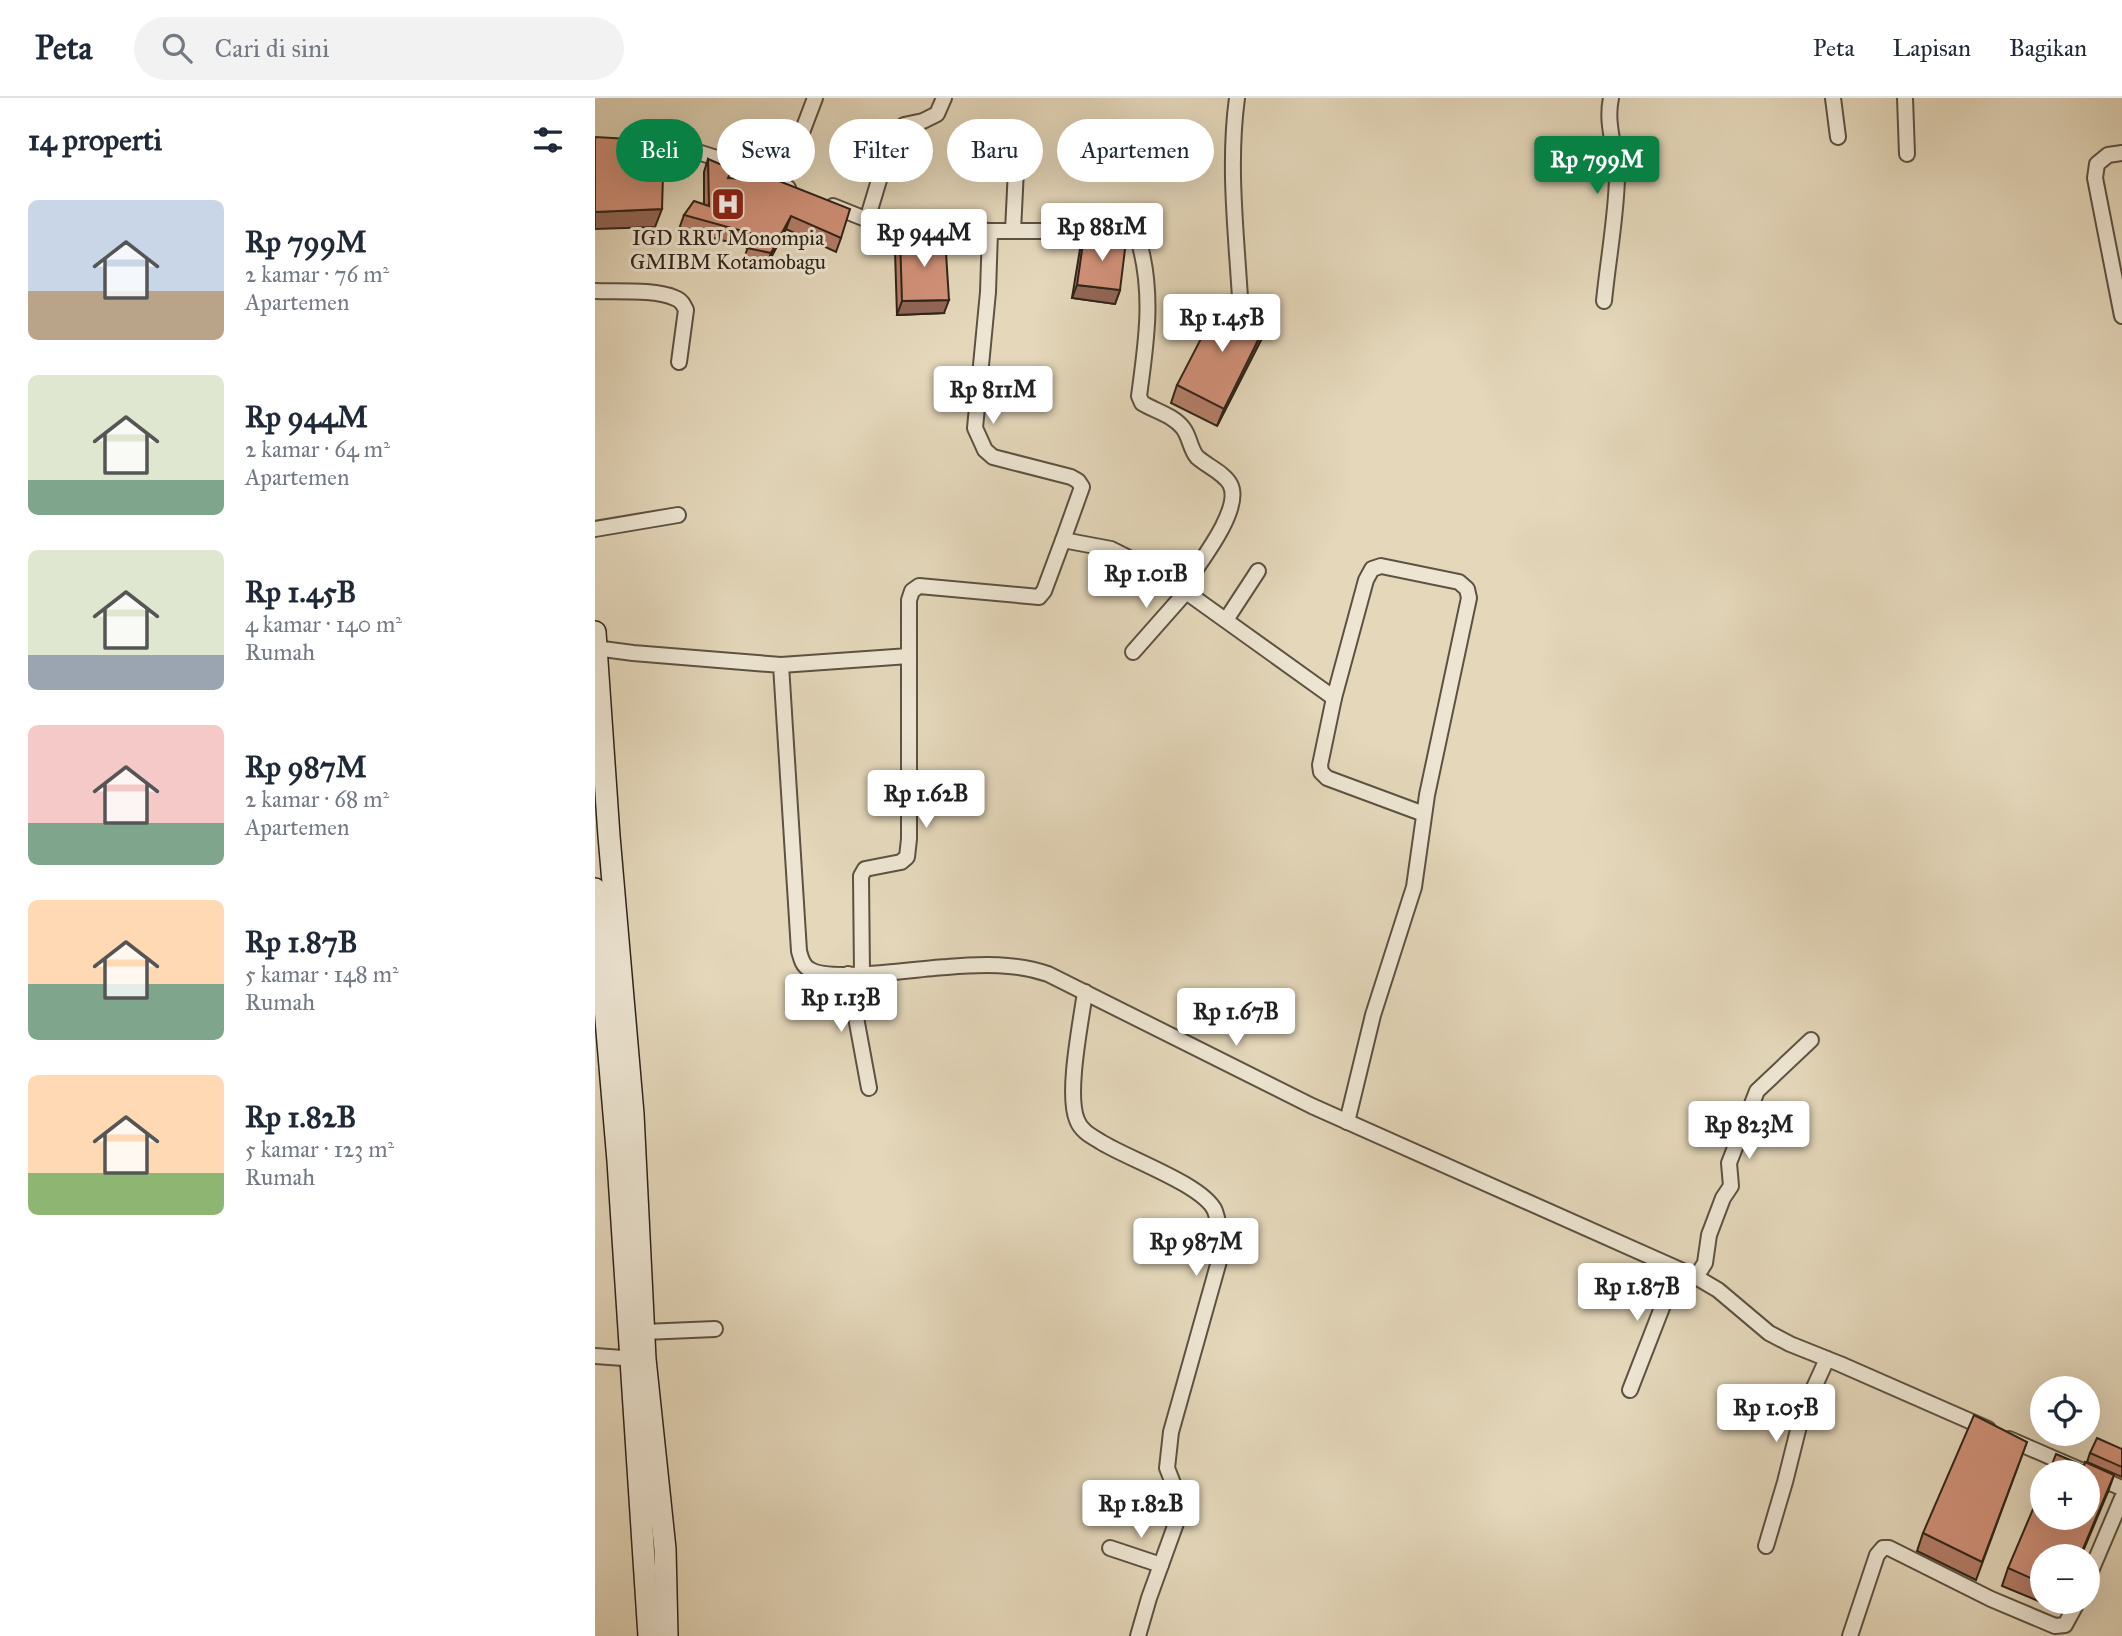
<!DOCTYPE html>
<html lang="id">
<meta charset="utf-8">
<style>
:root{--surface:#fff;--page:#f2f2f3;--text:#1f2937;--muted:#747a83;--line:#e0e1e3;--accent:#0b8043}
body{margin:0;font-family:"IM FELL Great Primer",serif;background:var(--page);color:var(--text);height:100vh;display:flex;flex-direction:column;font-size:26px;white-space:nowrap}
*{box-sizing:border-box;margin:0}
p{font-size:23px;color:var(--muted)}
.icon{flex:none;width:38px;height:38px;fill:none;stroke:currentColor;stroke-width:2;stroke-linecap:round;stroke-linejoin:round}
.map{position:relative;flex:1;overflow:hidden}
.sheet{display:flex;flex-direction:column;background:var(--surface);width:595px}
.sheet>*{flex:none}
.top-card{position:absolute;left:21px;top:21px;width:665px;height:63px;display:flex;gap:14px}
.fabs{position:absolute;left:1435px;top:1278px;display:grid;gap:14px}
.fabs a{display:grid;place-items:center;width:70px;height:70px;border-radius:50%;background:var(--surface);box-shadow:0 7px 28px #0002;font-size:35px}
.price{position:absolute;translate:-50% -60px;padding:0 16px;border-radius:7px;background:#fff;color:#222;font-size:23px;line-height:46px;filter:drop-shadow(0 2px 4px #0008)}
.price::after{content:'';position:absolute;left:50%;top:42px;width:21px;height:16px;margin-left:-10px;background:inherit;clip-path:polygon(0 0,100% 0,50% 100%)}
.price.on{background:var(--accent);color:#fff}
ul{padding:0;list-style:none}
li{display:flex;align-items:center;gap:21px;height:175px;padding:0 28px}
li span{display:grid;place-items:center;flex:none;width:196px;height:140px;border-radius:10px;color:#555}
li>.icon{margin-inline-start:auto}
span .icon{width:84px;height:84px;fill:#fffc;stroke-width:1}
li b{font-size:30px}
h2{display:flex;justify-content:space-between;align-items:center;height:84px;padding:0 28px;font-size:30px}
.chip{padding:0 24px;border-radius:32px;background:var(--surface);box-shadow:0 7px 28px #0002;font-size:24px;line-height:63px}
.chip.on{background:var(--accent);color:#fff}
header{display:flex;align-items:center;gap:42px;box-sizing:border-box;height:98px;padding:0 35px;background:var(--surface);border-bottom:2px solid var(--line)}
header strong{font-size:33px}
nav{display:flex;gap:38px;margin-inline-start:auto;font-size:24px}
.search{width:490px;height:63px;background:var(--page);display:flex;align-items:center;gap:18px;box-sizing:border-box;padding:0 24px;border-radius:38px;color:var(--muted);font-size:26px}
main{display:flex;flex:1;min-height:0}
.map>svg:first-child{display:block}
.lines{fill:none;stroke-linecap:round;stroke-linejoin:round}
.minor-casing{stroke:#5d5241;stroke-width:18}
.secondary-casing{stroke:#302519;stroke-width:24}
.minor{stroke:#ede5d2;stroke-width:14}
.secondary{stroke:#ede5d2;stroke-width:21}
.wall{fill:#b47d68;stroke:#302519;stroke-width:2}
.shaded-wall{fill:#926655;stroke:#302519;stroke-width:2}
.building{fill:#d19179;stroke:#302519;stroke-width:2}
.labels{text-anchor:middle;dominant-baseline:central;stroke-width:6;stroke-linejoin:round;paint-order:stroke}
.poi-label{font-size:21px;fill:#302519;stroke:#ede5d2}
</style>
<header>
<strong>Peta</strong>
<div class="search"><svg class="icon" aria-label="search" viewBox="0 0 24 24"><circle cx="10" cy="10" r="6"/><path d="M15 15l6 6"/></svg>Cari di sini</div>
<nav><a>Peta</a><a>Lapisan</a><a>Bagikan</a></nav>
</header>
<main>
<section class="sheet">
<h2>14 properti<svg class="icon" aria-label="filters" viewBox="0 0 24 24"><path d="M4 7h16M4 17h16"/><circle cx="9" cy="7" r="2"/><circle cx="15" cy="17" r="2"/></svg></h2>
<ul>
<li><span style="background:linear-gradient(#c9d6e8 65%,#b9a48a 0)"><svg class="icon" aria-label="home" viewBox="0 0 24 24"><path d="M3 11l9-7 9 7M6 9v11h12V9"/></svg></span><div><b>Rp 799M</b><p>2 kamar · 76 m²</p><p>Apartemen</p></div></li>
<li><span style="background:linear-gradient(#dfe7d0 75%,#7fa58c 0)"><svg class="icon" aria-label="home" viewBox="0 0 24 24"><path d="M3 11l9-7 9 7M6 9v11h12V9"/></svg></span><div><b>Rp 944M</b><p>2 kamar · 64 m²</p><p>Apartemen</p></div></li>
<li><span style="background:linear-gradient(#dfe7d0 75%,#9aa5b1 0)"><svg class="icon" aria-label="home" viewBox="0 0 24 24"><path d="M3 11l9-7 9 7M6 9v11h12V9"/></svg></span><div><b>Rp 1.45B</b><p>4 kamar · 140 m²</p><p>Rumah</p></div></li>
<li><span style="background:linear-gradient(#f6c9c9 70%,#7fa58c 0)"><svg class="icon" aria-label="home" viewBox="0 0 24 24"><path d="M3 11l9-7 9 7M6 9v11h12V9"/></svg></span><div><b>Rp 987M</b><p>2 kamar · 68 m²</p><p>Apartemen</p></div></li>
<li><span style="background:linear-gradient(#ffd9b3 60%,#7fa58c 0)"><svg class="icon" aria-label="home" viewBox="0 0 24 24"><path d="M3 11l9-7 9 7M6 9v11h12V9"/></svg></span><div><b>Rp 1.87B</b><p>5 kamar · 148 m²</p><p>Rumah</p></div></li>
<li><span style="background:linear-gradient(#ffd9b3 70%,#8fb573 0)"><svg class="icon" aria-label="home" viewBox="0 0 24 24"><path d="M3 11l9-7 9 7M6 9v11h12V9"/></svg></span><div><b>Rp 1.82B</b><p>5 kamar · 123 m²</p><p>Rumah</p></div></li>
</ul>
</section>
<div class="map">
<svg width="1527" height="1538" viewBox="0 0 1527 1538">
<rect width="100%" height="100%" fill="#e4d7ba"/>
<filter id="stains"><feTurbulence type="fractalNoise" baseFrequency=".00286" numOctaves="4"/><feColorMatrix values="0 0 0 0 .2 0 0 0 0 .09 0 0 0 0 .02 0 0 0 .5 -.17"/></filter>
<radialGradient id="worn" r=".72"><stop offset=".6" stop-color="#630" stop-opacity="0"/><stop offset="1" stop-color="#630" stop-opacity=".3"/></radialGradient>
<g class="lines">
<!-- minor casing -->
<g class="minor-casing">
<g id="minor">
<path d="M642 0C633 66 641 133 645 200"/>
<polyline points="1238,0 1243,39"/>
<polyline points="1310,0 1312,56"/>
<polyline points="49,49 90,50 128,62 193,90"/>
<polyline points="1527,55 1513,57 1502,66 1500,80 1527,218"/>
<polyline points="187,87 220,0"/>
<path d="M238 108 278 124 294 127 395 133H497L531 136 544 144C559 196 551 246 544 298L547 305C560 313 578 317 588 330 595 339 595 351 602 359 612 368 629 375 635 386 649 411 601 469 587 491"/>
<polyline points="272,122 297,39 309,27 328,23 342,16 349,0"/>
<polyline points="395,133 393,194 380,330 390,352 398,359 476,379 483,383 487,389 468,442"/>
<polyline points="418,133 421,71"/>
<path d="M0 193C22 194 60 191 80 200 86 202 88 206 91 212L84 264"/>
<path d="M1009 203C1013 162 1021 120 1022 80 1022 52 1010 28 1016 0"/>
<polyline points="0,431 83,417"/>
<polyline points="631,522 663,473"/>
<path d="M0 550 38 555 186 567 204 853C206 860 207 867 214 871 234 885 325 870 352 869 386 866 421 865 453 876L717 1008 1101 1179 1123 1192 1174 1235 1195 1246 1245 1266 1393 1331"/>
<polyline points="538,554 591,494"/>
<polyline points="186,567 314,558 314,502 317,493 324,488 444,499 449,493 468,442 516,451 532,459 587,491 739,600"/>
<polyline points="253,876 274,990"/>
<polyline points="267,876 266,778 270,771 306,764 312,759 314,741 314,558"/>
<path d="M490 894C486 924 471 996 482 1022 486 1033 496 1038 506 1044 531 1060 609 1087 620 1113 625 1126 625 1142 626 1156L576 1334 572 1370 585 1403 584 1417 554 1500 543 1538"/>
<polyline points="752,1024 778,917 819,789 832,697 874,500 872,491 864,484 786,468 777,471 771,482 739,600 725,667 726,674 732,680 829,716"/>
<polyline points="1101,1179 1110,1165 1114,1137 1128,1100 1136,1088 1134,1065 1162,993 1216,942"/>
<polyline points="49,1234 120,1231"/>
<polyline points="0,1258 42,1261"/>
<polyline points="1035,1292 1082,1171"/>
<polyline points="1414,1341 1490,1374"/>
<polyline points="1499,1378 1527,1390"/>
<polyline points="1171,1448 1190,1384 1207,1316 1232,1261"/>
<polyline points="515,1450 566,1467"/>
<polyline points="1493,1480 1527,1400"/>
<polyline points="1255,1538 1282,1457 1288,1450 1294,1450 1396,1501 1460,1528 1470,1527 1483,1503"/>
</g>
</g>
<!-- secondary casing -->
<g class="secondary-casing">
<g id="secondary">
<polyline points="0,534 14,738 38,1016 50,1261 70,1451 72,1538"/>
<polyline points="0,791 23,1063 54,1538"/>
</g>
</g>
<!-- minor -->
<use href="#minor" class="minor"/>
<!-- secondary -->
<use href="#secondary" class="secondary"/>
</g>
<!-- wall -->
<g class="wall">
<polygon points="113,61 134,80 246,140 241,154 191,131 171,169 148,163 153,149 84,131 89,117 109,106 109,74"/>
<polygon points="489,138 525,192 520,206 477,200 485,151"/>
<polygon points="305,139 349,215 302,217 300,153"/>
<polygon points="672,224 666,242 622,328 576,305 582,287"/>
<polygon points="1432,1344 1381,1482 1322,1453 1328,1435"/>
<polygon points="1527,1351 1527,1379 1492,1364 1495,1355"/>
<polygon points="1489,1368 1513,1394 1447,1458 1447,1503 1466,1503 1463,1511 1407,1488 1413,1470"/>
</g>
<!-- shaded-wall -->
<g class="shaded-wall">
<polygon points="67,111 60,129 0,131 0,114"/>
<polygon points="196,118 191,131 171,169 176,155"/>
<polygon points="482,187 525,192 520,206 477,200"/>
<polygon points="354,202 349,215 302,217 307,203"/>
<polygon points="672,224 666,242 622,328 629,311"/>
<polygon points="1519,1377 1513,1394 1486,1458 1485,1458"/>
</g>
<!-- building -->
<g class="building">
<polygon points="0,39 69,43 67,111 0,114"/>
<polygon points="113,61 137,71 133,80 184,83 255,111 246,140 196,118 176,155 152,150 158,136 89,117 99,103 114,108"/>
<polygon points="489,138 531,143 525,192 482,187"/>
<polygon points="305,139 350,139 354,202 307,203"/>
<polygon points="626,202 672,224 629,311 582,287"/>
<polygon points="1379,1317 1432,1344 1387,1464 1328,1435"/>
<polygon points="1502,1340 1527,1351 1527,1369 1495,1355"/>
<polygon points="1461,1356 1489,1368 1490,1364 1519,1377 1485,1458 1447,1458 1447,1485 1413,1470 1447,1390 1447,1419 1493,1419 1493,1374 1454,1374"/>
</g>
<!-- icons -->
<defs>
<g id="hospital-square" transform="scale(1.75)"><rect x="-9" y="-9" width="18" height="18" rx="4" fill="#8f2418" stroke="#ede5d2"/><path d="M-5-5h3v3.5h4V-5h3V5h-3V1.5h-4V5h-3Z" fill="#fff"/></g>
</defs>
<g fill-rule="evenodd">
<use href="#hospital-square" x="133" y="106"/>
</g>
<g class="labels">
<!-- poi labels -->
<g class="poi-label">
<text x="133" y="140">IGD RRU Monompia<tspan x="133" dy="24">GMIBM Kotamobagu</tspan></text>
</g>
</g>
<rect width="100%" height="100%" filter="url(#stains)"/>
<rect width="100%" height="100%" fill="url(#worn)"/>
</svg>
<div class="fabs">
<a><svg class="icon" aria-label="locate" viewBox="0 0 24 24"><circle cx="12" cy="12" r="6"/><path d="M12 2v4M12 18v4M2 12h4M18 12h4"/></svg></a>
<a>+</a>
<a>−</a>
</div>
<b class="price on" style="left:1002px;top:98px">Rp 799M</b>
<b class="price" style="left:507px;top:165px">Rp 881M</b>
<b class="price" style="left:329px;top:171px">Rp 944M</b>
<b class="price" style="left:627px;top:256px">Rp 1.45B</b>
<b class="price" style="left:398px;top:328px">Rp 811M</b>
<b class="price" style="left:551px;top:512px">Rp 1.01B</b>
<b class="price" style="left:331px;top:732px">Rp 1.62B</b>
<b class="price" style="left:246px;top:936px">Rp 1.13B</b>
<b class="price" style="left:641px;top:950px">Rp 1.67B</b>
<b class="price" style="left:1154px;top:1063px">Rp 823M</b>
<b class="price" style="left:601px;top:1180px">Rp 987M</b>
<b class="price" style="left:1042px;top:1225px">Rp 1.87B</b>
<b class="price" style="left:1181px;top:1346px">Rp 1.05B</b>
<b class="price" style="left:546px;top:1442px">Rp 1.82B</b>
<div class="top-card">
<a class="chip on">Beli</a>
<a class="chip">Sewa</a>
<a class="chip">Filter</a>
<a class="chip">Baru</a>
<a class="chip">Apartemen</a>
</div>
</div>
</main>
